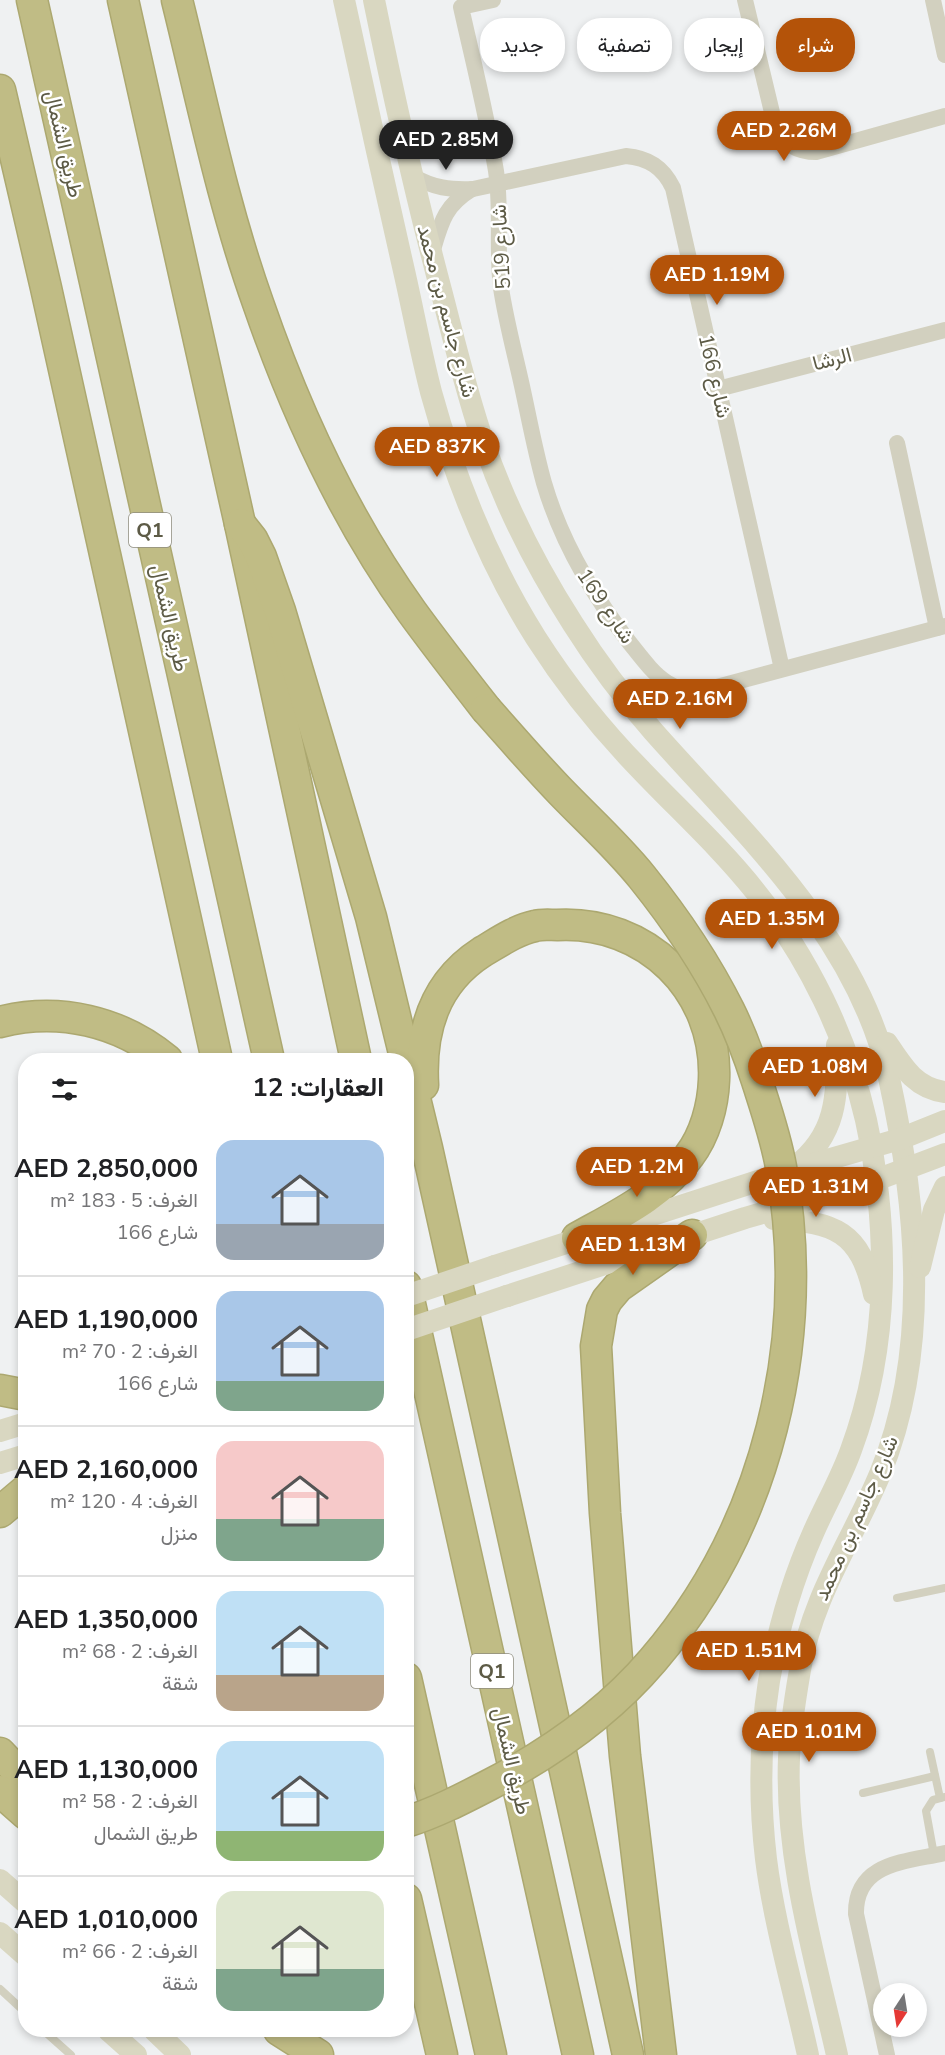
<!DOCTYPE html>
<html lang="ar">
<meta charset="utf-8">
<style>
:root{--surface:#fff;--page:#f2f2f2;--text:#202124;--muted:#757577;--line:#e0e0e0;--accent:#b45309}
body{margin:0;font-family:"Nunito Sans",Vazirmatn,sans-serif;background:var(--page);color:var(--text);direction:rtl;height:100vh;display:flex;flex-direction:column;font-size:22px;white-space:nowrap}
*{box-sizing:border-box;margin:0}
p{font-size:20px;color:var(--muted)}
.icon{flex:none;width:33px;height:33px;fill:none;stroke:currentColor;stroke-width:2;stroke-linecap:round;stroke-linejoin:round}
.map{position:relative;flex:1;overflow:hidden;direction:ltr}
.panel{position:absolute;left:18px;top:1053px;width:396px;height:984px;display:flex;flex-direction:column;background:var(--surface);border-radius:24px;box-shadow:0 3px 9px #0003;direction:rtl}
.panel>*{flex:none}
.hud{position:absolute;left:432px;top:18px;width:423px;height:54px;direction:rtl;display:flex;gap:12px}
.needle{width:39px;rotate:192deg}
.fabs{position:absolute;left:873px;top:1983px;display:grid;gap:12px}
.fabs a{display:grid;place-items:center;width:54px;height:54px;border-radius:50%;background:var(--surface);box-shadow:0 3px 9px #0003;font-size:30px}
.price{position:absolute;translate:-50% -51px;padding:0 14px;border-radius:21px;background:var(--accent);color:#fff;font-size:20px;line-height:39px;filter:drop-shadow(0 2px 3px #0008)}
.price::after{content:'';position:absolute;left:50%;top:36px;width:18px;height:14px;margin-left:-9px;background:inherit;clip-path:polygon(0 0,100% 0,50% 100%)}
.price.selected{background:#222;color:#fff}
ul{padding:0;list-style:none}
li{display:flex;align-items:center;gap:18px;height:150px;padding:0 30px}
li+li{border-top:2px solid var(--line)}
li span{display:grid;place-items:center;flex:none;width:168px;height:120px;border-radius:18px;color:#555}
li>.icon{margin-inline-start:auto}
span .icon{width:72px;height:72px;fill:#fffc;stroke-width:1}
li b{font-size:26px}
h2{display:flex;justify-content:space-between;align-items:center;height:72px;padding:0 30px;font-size:26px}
.pill{padding:0 21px;border-radius:24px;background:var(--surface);box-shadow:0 3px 9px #0003;font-size:21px;line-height:54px}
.pill.selected{background:var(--accent);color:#fff}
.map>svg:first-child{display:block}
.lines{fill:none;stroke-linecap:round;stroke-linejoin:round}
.motorway-casing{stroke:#aca870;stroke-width:33}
.service{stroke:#d2d0bf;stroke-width:8}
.minor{stroke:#d2d0bf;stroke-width:16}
.secondary{stroke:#d9d7c1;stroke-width:22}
.motorway{stroke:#c0bc85;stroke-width:30}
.motorway-bridge-casing{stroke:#aca870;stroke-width:33;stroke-linecap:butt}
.secondary-bridge{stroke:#d9d7c1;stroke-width:22}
.motorway-bridge{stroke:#c0bc85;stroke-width:30}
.labels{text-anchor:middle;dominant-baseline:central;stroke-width:5;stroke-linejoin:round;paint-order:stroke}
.shield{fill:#fff;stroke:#8e8c7e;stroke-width:1.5}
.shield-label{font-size:20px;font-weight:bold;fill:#5d5b46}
.street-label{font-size:21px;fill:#5d5b46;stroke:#fff}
</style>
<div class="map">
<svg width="945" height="2055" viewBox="0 0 945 2055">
<rect width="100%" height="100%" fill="#eff1f2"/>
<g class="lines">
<!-- motorway casing -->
<g class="motorway-casing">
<g id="motorway">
<polyline points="32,0 269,1060"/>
<polyline points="123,0 240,524 356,1060"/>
<path d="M177 0C202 101 223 205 258 303 295 410 346 520 412 612 436 645 461 677 486 709"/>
<polyline points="0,90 46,288 217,1060"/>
<polyline points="240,524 252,539 261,557 280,611 371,917 427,1148 628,2055"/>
<path d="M0 1022C59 1007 120 1021 167 1060"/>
<path d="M423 1085C420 1030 434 983 482 952 499 942 516 930 535 926 542 924 550 925 557 925 646 920 718 990 714 1080 713 1106 705 1135 689 1156 661 1195 618 1215 577 1238"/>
<polyline points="406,1286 578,2055"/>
<polyline points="0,1390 26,1395"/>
<polyline points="0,1512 26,1490"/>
<polyline points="406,1678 491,2055"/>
<polyline points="0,1753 17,1771 26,1777"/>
<polyline points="0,1791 26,1814"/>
<polyline points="406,1899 442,2055"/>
<polyline points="279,2030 318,2055"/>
<polyline points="661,2055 625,1756 605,1513 596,1346 602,1310 607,1300 618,1287 692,1235"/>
</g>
</g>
<!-- service -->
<g class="service">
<polyline points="897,1598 945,1588"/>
<polyline points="930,1752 940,1798"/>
<polyline points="863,1793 935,1776"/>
<polyline points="934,1855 926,1811 933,1800 945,1797"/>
<polyline points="0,1989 26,2013"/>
<polyline points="43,2030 71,2055"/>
</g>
<!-- minor -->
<g class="minor">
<path d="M493 0 461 7C473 61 487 116 496 171 502 210 496 249 501 288 506 321 515 354 522 386 529 418 535 451 544 483 561 541 592 594 629 642 653 672 670 699 713 688L945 626"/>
<path d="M745 0 776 129C785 145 798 152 816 152L945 116"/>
<polyline points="933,0 945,55"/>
<path d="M413 176C433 188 451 190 473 189L626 156C648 158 663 167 673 188L782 669"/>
<path d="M432 253C441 223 444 206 472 189"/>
<polyline points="718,389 945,330"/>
<polyline points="897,443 937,628"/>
<path d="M887 2055 856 1914C855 1862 906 1862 945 1853"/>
</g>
<!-- secondary -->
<g class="secondary">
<path d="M344 0C363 87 382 175 402 262 412 305 420 349 431 392 455 479 488 562 536 638 566 685 601 729 640 769 678 809 720 847 755 891 808 957 847 1037 866 1120 889 1228 890 1345 851 1450 841 1478 826 1504 814 1531 793 1578 778 1629 769 1681 760 1739 759 1800 766 1859 774 1923 794 1991 808 2055"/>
<path d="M374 0C394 98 416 197 442 294 455 344 467 395 484 444 506 507 537 568 573 624 597 662 624 698 653 731 745 835 858 937 889 1078 917 1206 931 1350 880 1474 852 1541 812 1596 800 1670 795 1699 790 1729 789 1758 785 1858 815 1958 837 2055"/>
<path d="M887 1043C903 1067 915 1088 945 1092"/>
<path d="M795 1167C838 1134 837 1095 837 1045"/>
<path d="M774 1219C835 1222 860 1231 874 1294"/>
<polyline points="495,1266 792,1170 900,1139 945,1121"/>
<polyline points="920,1267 934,1210 945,1187"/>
<polyline points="507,1296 745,1218 876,1180 945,1154"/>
<polyline points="0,1431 26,1423"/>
<polyline points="0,1463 26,1455"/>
<polyline points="0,1880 26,1903"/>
<polyline points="0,1933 26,1956"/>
<polyline points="108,2030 136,2055"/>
<polyline points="154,2030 180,2055"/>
</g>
<!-- motorway -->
<use href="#motorway" class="motorway"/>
<!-- motorway-bridge casing -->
<g class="motorway-bridge-casing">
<path id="motorway-bridge" d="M406 1822C435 1813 462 1799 489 1785 549 1754 608 1713 653 1660 768 1526 812 1340 781 1167 776 1138 766 1109 757 1081 749 1056 740 1032 729 1010 705 962 675 918 642 877 617 846 588 820 561 792 535 765 511 737 486 709"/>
</g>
<!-- secondary-bridge -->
<g class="secondary-bridge">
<polyline points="406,1296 495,1266"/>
<polyline points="406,1330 507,1296"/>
</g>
<!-- motorway-bridge -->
<use href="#motorway-bridge" class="motorway-bridge"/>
</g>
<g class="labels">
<!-- shield labels -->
<g class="shield">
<rect x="129" y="513" width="42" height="34" rx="4.5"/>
<rect x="471" y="1654" width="42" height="34" rx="4.5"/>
</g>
<g class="shield-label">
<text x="150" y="530">Q1</text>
<text x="492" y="1671">Q1</text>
</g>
<!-- street labels -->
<g class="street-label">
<text transform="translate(64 144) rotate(77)">طريق الشمال</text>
<text transform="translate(501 247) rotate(-93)">شارع 519</text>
<text transform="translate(447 311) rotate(75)">شارع جاسم بن محمد</text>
<text transform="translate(832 359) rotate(-15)">الرشا</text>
<text transform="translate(715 376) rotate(77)">شارع 166</text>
<text transform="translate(606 606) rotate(56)">شارع 169</text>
<text transform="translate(170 618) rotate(77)">طريق الشمال</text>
<text transform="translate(856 1518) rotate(-66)">شارع جاسم بن محمد</text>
<text transform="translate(512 1761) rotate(77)">طريق الشمال</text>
</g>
</g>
</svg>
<div class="fabs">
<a><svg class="needle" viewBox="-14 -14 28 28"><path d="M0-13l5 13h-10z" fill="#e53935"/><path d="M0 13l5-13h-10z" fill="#757577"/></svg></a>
</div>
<b class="price" style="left:784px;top:162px">AED 2.26M</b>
<b class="price selected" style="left:446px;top:171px">AED 2.85M</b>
<b class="price" style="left:717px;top:306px">AED 1.19M</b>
<b class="price" style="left:437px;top:478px">AED 837K</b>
<b class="price" style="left:680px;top:730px">AED 2.16M</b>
<b class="price" style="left:772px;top:950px">AED 1.35M</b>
<b class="price" style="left:815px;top:1098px">AED 1.08M</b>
<b class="price" style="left:637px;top:1198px">AED 1.2M</b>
<b class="price" style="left:816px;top:1218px">AED 1.31M</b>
<b class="price" style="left:633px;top:1276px">AED 1.13M</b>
<b class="price" style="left:749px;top:1682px">AED 1.51M</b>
<b class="price" style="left:809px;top:1763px">AED 1.01M</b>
<div class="hud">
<a class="pill selected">شراء</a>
<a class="pill">إيجار</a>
<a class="pill">تصفية</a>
<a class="pill">جديد</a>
</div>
<section class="panel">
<h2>العقارات: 12<svg class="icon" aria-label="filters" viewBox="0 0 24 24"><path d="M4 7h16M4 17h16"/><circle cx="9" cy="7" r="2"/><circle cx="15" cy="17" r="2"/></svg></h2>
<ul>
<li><span style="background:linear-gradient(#a9c7e8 70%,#9aa5b1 0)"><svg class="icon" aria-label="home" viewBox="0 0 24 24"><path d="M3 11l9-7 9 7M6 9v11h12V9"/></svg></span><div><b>AED 2,850,000</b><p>الغرف: 5 · 183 m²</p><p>شارع 166</p></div></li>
<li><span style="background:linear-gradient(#a9c7e8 75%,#7fa58c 0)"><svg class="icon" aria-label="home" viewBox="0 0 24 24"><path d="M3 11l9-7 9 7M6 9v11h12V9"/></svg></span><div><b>AED 1,190,000</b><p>الغرف: 2 · 70 m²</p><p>شارع 166</p></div></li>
<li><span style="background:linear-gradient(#f6c9c9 65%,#7fa58c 0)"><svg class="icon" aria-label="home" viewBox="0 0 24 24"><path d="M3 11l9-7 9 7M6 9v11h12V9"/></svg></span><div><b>AED 2,160,000</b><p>الغرف: 4 · 120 m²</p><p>منزل</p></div></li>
<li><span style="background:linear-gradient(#bfe0f5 70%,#b9a48a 0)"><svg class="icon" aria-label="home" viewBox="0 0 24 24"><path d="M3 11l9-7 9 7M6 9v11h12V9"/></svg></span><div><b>AED 1,350,000</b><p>الغرف: 2 · 68 m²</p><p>شقة</p></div></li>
<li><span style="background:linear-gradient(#bfe0f5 75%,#8fb573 0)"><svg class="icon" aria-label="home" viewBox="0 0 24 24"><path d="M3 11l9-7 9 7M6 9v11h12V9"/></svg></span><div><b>AED 1,130,000</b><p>الغرف: 2 · 58 m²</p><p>طريق الشمال</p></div></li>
<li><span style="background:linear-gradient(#dfe7d0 65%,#7fa58c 0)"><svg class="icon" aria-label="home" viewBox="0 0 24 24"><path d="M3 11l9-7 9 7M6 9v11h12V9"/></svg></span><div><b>AED 1,010,000</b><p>الغرف: 2 · 66 m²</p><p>شقة</p></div></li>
</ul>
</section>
</div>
